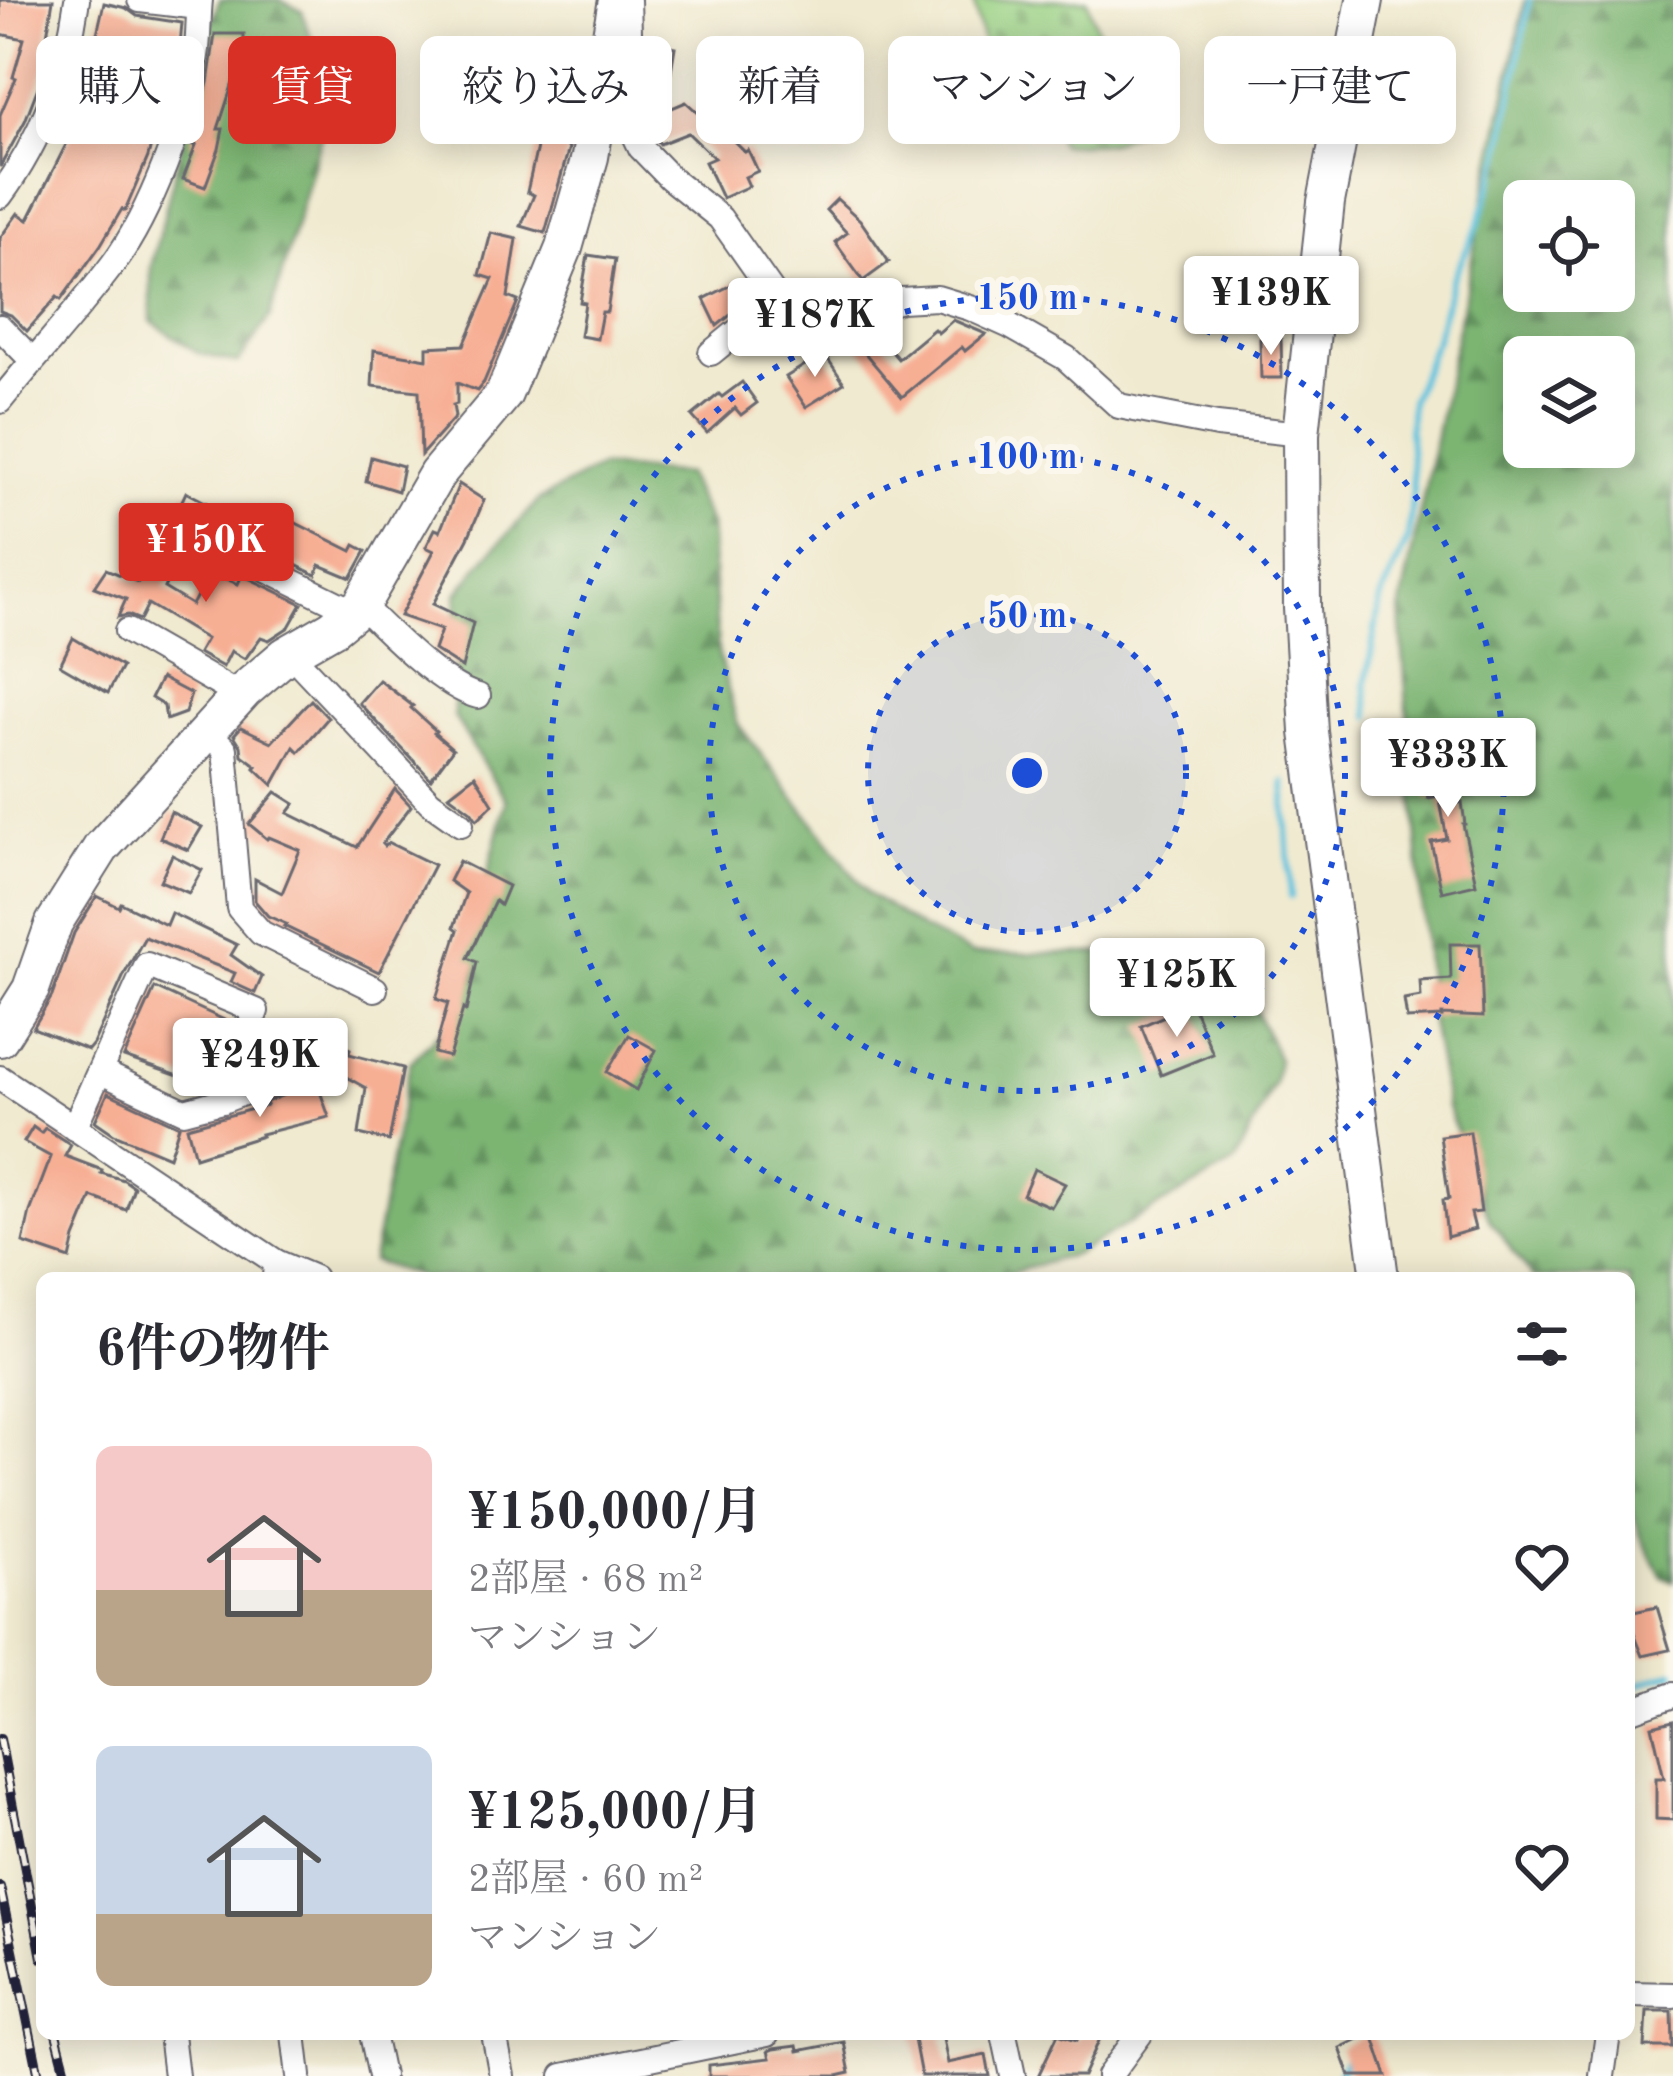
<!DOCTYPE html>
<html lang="ja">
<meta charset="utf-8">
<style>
:root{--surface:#fff;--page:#f2f2f3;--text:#2b2b33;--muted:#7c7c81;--accent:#d93025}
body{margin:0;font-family:"Old Standard TT","Noto Serif JP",serif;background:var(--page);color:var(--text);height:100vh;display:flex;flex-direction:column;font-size:45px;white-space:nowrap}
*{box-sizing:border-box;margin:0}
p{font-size:39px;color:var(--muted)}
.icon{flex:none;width:66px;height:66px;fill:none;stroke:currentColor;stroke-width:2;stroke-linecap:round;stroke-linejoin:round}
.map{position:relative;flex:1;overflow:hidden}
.panel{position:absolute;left:36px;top:1272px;width:1599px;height:768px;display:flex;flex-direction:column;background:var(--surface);border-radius:18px;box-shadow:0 6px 30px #0003}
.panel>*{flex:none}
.hud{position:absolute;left:36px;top:36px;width:1602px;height:108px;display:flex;gap:24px}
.controls{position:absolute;left:1503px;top:180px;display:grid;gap:24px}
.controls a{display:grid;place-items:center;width:132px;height:132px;border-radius:18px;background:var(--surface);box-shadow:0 6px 30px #0003;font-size:60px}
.price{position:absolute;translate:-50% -102px;padding:0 27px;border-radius:12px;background:#fff;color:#222;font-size:39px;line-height:78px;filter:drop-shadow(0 3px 6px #0008)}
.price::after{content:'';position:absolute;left:50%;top:72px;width:36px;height:27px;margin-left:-18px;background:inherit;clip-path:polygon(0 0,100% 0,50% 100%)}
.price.active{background:var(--accent);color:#fff}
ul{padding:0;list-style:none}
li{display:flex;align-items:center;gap:36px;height:300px;padding:0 60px}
li span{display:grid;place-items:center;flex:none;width:336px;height:240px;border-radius:18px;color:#555}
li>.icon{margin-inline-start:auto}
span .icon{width:144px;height:144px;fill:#fffc;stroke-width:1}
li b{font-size:51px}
h2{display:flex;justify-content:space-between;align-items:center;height:144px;padding:0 60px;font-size:51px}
.chip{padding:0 42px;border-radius:18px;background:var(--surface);box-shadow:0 6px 30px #0003;font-size:42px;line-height:108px}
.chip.active{background:var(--accent);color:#fff}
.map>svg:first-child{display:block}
.forest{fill:url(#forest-firs);stroke:#4e6b56;stroke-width:3;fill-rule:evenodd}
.cemetery{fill:url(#cemetery-stones);stroke:#5e7a60;stroke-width:3}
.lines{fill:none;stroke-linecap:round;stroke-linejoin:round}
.stream{stroke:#60c3de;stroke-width:6}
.building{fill:#f7af94}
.street-casing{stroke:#6a686f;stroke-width:28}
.secondary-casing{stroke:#6a686f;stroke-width:40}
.street{stroke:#fff;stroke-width:24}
.secondary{stroke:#fff;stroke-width:36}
.rail-casing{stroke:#22223b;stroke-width:10}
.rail{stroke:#fbf7ec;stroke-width:6;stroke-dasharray:18;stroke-linecap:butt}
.ring{fill:none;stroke:#1d4ed8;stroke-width:6;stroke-dasharray:6 12}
.centre{fill:#1d4ed8;stroke:#fbf7ec;stroke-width:6}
.ring-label{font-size:36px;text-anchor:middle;font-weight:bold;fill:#1d4ed8;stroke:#fbf7ec;stroke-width:12;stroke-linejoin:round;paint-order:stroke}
</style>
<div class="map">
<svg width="1673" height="2076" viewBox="0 0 1673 2076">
<defs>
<pattern id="forest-firs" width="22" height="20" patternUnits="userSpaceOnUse" patternTransform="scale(3)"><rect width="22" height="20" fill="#7bb472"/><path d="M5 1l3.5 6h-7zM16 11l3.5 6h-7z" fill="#64925f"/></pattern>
<pattern id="cemetery-stones" width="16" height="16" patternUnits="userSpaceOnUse" patternTransform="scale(3)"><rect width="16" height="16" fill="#9ad285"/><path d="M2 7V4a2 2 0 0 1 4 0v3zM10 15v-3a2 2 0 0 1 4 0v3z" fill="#84b474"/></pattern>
</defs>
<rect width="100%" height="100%" fill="#fbf7ec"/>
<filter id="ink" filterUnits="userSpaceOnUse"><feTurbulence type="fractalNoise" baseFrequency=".00833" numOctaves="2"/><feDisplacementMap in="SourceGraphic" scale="24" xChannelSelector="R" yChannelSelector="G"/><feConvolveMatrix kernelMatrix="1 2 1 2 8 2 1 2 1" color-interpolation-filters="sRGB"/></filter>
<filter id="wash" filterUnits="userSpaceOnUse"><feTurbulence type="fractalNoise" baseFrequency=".004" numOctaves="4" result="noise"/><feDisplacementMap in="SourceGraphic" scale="48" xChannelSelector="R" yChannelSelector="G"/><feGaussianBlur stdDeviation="2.7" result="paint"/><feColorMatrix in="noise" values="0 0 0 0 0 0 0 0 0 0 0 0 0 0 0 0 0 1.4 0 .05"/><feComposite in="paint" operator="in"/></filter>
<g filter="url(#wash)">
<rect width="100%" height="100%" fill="#f0ead0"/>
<!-- forest -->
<g class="forest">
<polygon points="220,0 280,0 302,11 332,97 270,316 238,363 198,353 151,321 151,267 198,80 207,32"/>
<path d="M1525 0H1673V1581L1661 1575 1641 1537 1629 1499V1278H1533L1490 1220 1446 1104 1430 1016 1400 611ZM1524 201H1614V291H1524ZM1524 357H1614V447H1524Z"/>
<polygon points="600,467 686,474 710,525 718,652 737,723 868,894 922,929 972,954 1151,952 1194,973 1256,1012 1278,1059 1274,1084 1235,1163 1075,1254 994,1278 423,1278 372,1261 410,1063 451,1020 506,801 454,716 457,594 482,562 539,500"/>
</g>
<!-- cemetery -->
<polygon class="cemetery" points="973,0 1087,0 1102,40 1124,38 1149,126 1109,143 1061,145 1025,74 990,73"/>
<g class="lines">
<!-- stream -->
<g class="stream">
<polyline points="1370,717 1366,684 1380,601 1408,539 1413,491 1409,431 1411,401 1435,342 1452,280 1478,226 1501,156 1529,0"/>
<polyline points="1284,782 1291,897"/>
<polyline points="1629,1688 1673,1672"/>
<polyline points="1338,2076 1346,2059"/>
</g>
</g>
<g id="blocks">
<!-- building -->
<g class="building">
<polygon points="0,0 53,0 45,47 50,49 45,69 25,121 0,167 0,115 16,78 13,77 24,39 0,34"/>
<polygon points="104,3 126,8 137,16 182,23 179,57 165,101 162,101 148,157 125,211 122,209 100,246 61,300 57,297 27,331 11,315 0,311 0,238 18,213 28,220 77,123 92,80 87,78 101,39 96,38"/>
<polygon points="215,34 244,34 244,65 239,64 218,129 223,129 219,149 205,187 183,179 196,145 190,144 208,83"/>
<polygon points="654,43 675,47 667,95 647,92"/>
<polygon points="686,102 705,119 708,116 745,152 748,150 758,171 745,177 749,186 722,198 705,162 714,158 688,133 660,144 655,138 648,118"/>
<polygon points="551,121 568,125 566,146 569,148 545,233 521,226 534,195 527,192 539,138 547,138"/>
<polygon points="837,199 860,220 889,262 863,281 835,242 847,233 826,210"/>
<polygon points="491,233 517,239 508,297 518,301 484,382 477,391 457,383 457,404 453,405 455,417 421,455 419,391 372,386 374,350 427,359 427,347 464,345 493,279 480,275"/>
<polygon points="588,255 615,259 607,312 602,312 597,339 580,336 585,303 580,302"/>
<polygon points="739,281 749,300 717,326 704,299"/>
<polygon points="953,320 986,334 965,351 962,347 902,397 858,345 874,331 898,359 934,329 938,333"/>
<polygon points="1260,339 1281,339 1282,378 1261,378"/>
<polygon points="824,353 844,383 806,407 786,377"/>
<polygon points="742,382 757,403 741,415 735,408 707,433 692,416 719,394 722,397"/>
<polygon points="371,457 403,466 398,491 366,481"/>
<polygon points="459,484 484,500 468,538 433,604 473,623 462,668 434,650 441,630 400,616 434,551 426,547 435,529 440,531"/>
<polygon points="186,492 257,529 268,509 352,551 355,545 366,551 351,578 320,565 316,575 179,507"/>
<polygon points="166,537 184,546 164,588 192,605 210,572 238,584 242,575 302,604 289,627 269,640 261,637 245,659 231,651 223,667 198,653 206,639 148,604 140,620 128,615 118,617 126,599 94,587 106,569 138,582 160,538 165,540"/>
<polygon points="73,638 122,667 108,693 60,665"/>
<polygon points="161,678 191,694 185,713 166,720 164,706 151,698"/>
<polygon points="379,680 413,706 411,708 436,731 434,733 453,749 431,779 359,703"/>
<polygon points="311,700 328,718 299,752 294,747 273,785 255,768 257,766 242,755 241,746 234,735 241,727 272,742"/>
<polygon points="1448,742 1458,803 1462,802 1465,824 1463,824 1476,884 1442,892 1431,842 1447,839 1439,796 1428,798 1420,746"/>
<polygon points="475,775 493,804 477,820 471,811 449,795"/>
<polygon points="395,789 411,806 382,844 384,846 389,843 434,865 379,972 284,926 286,924 268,916 255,901 255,879 282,893 300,850 269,837 267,839 249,824 276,792 295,804 288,813 357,847"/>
<polygon points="171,812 202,827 188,850 160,838"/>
<polygon points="172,855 202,870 189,893 160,881"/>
<polygon points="459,861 508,886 500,905 495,901 468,958 477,962 466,1011 463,1009 449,1057 434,1053 448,1003 436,999 458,930 454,927 466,893 449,881"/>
<polygon points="97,896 119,907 121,903 166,925 171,913 237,945 231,955 262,977 255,993 231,982 235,973 145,937 125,973 93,1044 88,1050 33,1028 52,996 74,933"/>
<polygon points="1450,944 1480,944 1483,1017 1442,1015 1442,1017 1407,1019 1404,1000 1421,997 1420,981 1451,979"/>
<polygon points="155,988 233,1024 210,1087 124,1057"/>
<polygon points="1192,1004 1213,1054 1161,1075 1141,1026"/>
<polygon points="629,1035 656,1050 636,1090 607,1072"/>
<polygon points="330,1040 350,1049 349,1054 403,1068 389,1141 359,1134 366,1088 319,1062"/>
<polygon points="316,1080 329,1117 261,1134 262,1136 195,1157 187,1127 267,1105 266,1102 284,1095 295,1087 294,1084"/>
<polygon points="108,1093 179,1126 169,1157 114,1134 95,1121"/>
<polygon points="33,1127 41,1133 45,1128 71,1145 65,1156 102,1170 101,1173 124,1180 134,1187 126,1210 92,1197 75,1238 70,1259 23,1243 30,1212 51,1157 24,1142"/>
<polygon points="1470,1132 1481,1212 1471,1213 1475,1229 1447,1237 1443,1200 1449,1199 1440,1136"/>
<polygon points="1034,1169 1065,1184 1051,1207 1023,1195"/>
<polygon points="1657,1607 1670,1650 1643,1656 1629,1621 1629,1613"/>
<polygon points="1673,1721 1673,1820 1656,1819 1656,1778 1664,1778 1652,1726"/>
<polygon points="1647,2011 1672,2011 1673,2047 1645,2047"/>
<polygon points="913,2034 942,2034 948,2063 986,2055 990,2076 921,2076"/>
<polygon points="1058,2034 1077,2040 1079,2034 1102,2034 1083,2076 1038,2076"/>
<polygon points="1369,2034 1373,2034 1387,2076 1350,2076 1340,2048"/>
<polygon points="844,2042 850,2073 837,2076 709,2076 709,2065 770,2058 768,2051 773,2049 797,2046 798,2051"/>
</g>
</g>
</g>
<g filter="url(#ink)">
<use href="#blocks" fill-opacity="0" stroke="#6a686f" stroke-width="3"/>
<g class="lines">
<!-- street casing -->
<g class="street-casing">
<g id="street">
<polyline points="140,0 199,7"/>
<polyline points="628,0 632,129 641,148 670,178 720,218 777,299 808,314 834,321 901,300 937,298 970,308 1010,326 1066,358 1119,406 1217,425 1301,434"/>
<path d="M0 196C42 139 67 70 77 0"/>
<polyline points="0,327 32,360"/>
<polyline points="711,353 777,299"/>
<path d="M0 401C37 355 78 311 113 264 150 215 187 116 196 56 199 38 198 18 200 0"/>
<polyline points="166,519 342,606 348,616"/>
<path d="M361 605C388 632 442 687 478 696"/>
<polyline points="127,631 228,689 238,697"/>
<polyline points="294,651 302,666 430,802 461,824"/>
<polyline points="207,731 225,749 239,908 261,933 375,989"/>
<polyline points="101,1072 184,1111 222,1101 277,1080"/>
<polyline points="0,1078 276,1262 275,1278"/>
<polyline points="74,1128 147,965 256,1011 222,1101"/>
<polyline points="276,1262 314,1278"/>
<polyline points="1629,1711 1673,1695"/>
<polyline points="1629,1994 1673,1995"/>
<polyline points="171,2034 176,2076"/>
<polyline points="294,2034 299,2076"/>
<polyline points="372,2034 381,2076"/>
<polyline points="494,2034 502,2076"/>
<polyline points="1004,2034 1013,2076"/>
<polyline points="563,2076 767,2034"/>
<polyline points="1109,2076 1140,2034"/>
<polyline points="1602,2076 1608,2034"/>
</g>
</g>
<!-- secondary casing -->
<g class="secondary-casing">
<g id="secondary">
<polyline points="1365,0 1326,202 1301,434 1302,608 1309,732 1380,1278"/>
<polyline points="0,1038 31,989 54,923 101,848 245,690 286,655 333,628 361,605 437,474 504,394 564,248 590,157 617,0"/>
</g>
</g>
<!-- street -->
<use href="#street" class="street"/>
<!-- secondary -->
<use href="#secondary" class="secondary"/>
<!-- rail casing -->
<g class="rail-casing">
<g id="rail">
<polyline points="0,1739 42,1958"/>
<polyline points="0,1887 39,2076"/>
<polyline points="56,2034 67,2076"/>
</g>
</g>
<!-- rail -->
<use href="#rail" class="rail"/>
</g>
</g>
<!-- distance rings -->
<circle cx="1027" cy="773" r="159" fill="#1d4ed8" fill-opacity=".12"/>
<g class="ring">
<circle cx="1027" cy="773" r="159"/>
<circle cx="1027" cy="773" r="318"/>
<circle cx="1027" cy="773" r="477"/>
</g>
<circle cx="1027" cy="773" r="18" class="centre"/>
<g class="ring-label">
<text x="1027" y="309">150 m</text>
<text x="1027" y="468">100 m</text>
<text x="1027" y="627">50 m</text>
</g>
</svg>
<div class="controls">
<a><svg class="icon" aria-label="locate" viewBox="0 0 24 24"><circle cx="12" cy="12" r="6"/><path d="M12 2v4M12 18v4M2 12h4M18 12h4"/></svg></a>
<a><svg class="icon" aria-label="layers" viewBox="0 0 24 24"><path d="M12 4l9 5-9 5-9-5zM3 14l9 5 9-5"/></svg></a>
</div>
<b class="price" style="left:1271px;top:358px">¥139K</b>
<b class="price" style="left:815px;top:380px">¥187K</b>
<b class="price active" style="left:206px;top:605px">¥150K</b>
<b class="price" style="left:1448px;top:820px">¥333K</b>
<b class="price" style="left:1177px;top:1040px">¥125K</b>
<b class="price" style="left:260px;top:1120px">¥249K</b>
<div class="hud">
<a class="chip">購入</a>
<a class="chip active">賃貸</a>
<a class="chip">絞り込み</a>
<a class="chip">新着</a>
<a class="chip">マンション</a>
<a class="chip">一戸建て</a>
</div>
<section class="panel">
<h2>6件の物件<svg class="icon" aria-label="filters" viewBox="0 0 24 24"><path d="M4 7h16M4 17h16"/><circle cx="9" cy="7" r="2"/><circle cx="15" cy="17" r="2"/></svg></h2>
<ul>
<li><span style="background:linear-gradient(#f6c9c9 60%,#b9a48a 0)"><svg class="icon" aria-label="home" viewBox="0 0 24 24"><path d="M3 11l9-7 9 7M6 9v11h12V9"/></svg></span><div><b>¥150,000/月</b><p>2部屋 · 68 m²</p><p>マンション</p></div><svg class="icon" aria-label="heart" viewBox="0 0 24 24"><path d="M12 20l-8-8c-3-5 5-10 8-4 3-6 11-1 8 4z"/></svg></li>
<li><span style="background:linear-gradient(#c9d6e8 70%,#b9a48a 0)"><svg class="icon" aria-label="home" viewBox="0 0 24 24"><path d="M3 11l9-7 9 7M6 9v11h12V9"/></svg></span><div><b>¥125,000/月</b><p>2部屋 · 60 m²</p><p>マンション</p></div><svg class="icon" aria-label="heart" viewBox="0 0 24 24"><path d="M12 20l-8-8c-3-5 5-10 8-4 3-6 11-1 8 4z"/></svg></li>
</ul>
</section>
</div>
